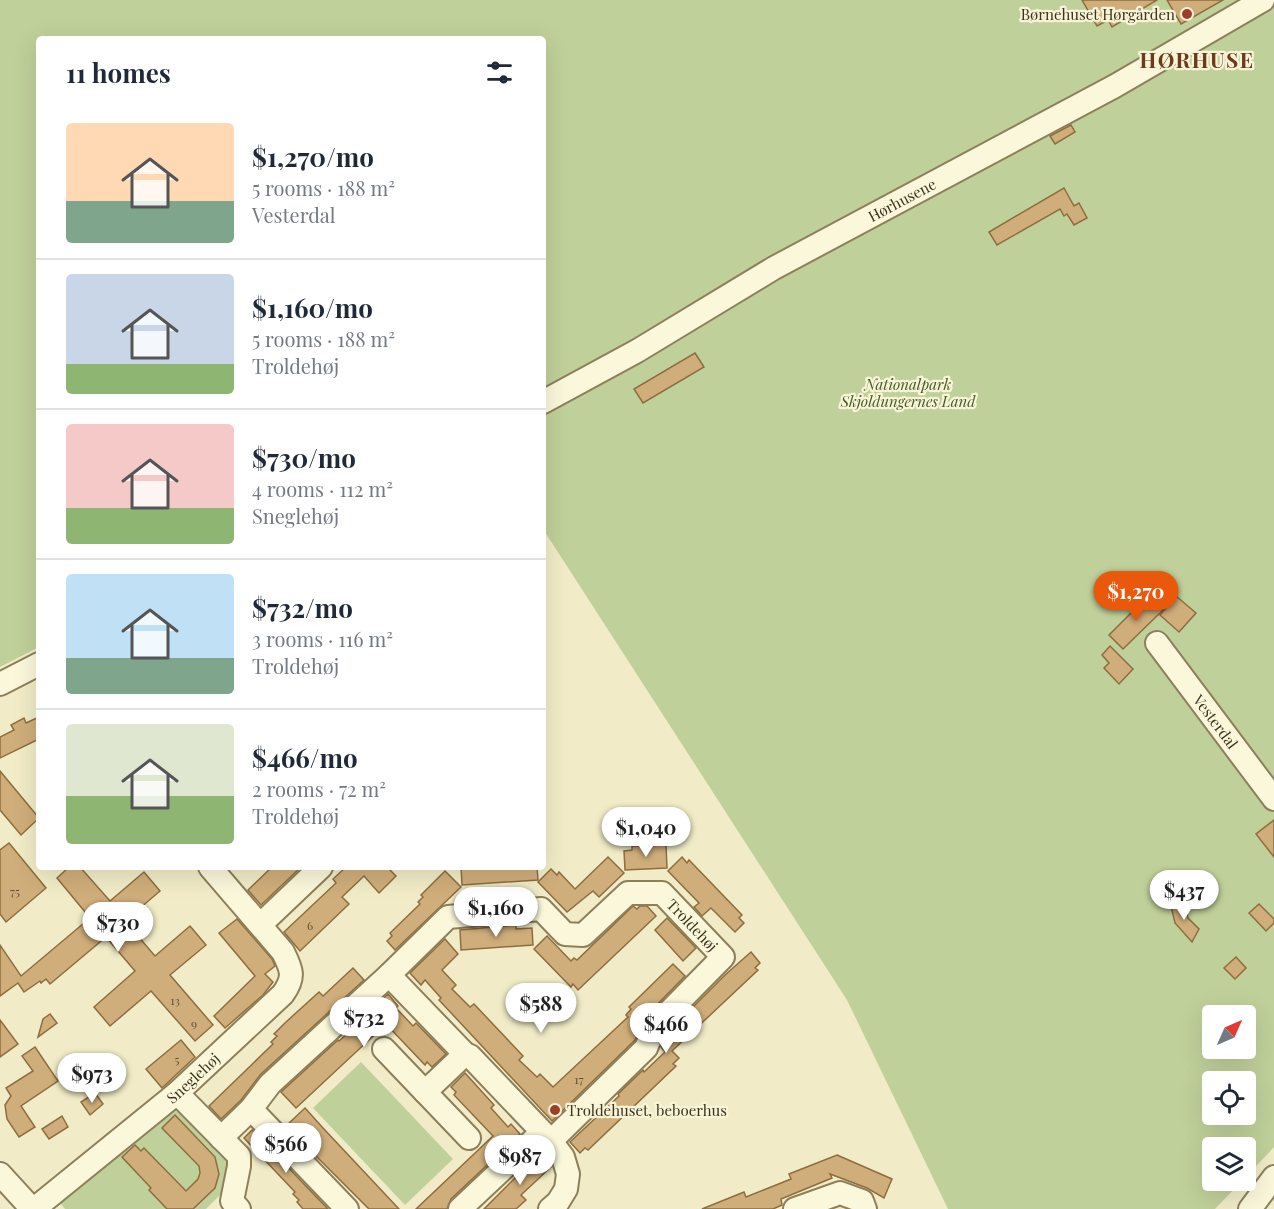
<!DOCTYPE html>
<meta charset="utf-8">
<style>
:root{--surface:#fff;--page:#f2f2f3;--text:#1f2937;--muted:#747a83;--line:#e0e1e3;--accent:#ea580c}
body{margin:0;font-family:"Playfair Display",serif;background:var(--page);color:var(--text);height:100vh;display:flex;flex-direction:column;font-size:22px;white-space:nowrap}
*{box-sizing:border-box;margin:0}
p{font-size:20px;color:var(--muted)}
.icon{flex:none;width:33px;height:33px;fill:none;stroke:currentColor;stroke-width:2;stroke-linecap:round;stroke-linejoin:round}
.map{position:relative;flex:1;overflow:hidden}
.drawer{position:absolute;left:36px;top:36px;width:510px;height:834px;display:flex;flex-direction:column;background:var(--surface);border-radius:6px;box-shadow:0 6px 24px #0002}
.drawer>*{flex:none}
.needle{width:39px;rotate:45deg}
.buttons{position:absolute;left:1202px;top:1005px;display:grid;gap:12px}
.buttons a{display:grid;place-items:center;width:54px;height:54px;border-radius:6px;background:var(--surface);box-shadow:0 6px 24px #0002;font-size:30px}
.price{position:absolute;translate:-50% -51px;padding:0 14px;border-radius:21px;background:#fff;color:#222;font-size:20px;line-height:39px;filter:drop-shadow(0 2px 3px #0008)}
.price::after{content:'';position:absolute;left:50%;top:36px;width:18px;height:14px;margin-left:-9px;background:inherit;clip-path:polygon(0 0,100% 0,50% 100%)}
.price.selected{background:var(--accent);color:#fff}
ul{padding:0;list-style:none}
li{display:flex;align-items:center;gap:18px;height:150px;padding:0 30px}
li+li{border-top:2px solid var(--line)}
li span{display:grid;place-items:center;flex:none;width:168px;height:120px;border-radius:6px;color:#555}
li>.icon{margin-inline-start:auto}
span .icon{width:72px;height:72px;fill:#fffc;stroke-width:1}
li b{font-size:26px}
h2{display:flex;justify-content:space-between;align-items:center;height:72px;padding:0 30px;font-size:26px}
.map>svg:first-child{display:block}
.green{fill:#c0d09a;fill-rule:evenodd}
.building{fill:#d0ae7b;stroke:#8e6d3f;stroke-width:1.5}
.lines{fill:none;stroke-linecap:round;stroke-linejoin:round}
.minor-casing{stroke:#8e7f5b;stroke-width:26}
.minor{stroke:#fbf7db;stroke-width:22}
.poi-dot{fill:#a03c28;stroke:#f8f4d7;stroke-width:2}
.labels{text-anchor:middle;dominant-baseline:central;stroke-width:4.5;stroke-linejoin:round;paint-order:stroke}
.number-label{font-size:12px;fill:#625236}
.poi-label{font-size:15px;fill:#3d331f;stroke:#f8f4d7;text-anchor:end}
.street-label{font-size:15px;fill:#3d331f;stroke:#f8f4d7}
.park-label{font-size:15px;font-style:italic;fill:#445b25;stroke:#f8f4d7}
.district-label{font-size:21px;font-weight:bold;letter-spacing:1.5px;fill:#6c3b1c;stroke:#f8f4d7}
</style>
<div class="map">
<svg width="1274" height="1209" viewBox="0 0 1274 1209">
<rect width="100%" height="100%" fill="#f1ecc7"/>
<!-- green -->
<g class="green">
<path d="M0 0H1274V1147L1245 1178V1148H1212V1180L1242 1181 1215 1209H948L847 1000 543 529V39H39V647L0 667ZM1212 1016H1245V1048H1212ZM1212 1082H1245V1114H1212Z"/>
<polygon points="361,1062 453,1159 405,1205 313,1108"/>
<polygon points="173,1111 181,1112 232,1165 225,1190 206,1209 65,1209 61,1204 72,1191"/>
</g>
<!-- building -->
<g class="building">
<polygon points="1082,0 1157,0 1112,27 1108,20 1097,26"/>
<polygon points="1167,0 1223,0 1181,24"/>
<polygon points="1071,125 1075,132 1055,144 1050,136"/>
<polygon points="1064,188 1074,206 1079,203 1087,218 1074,225 1067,214 1064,216 1060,209 997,245 989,232"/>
<polygon points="695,353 704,367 643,403 634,389"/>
<polygon points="1149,595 1163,610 1123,649 1109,635"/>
<polygon points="1176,596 1196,613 1179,632 1160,615"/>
<polygon points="1110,646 1133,669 1119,684 1104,668 1109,663 1102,655"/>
<polygon points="39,717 39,739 0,758 0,737 14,730 11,725 24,718 26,723"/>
<polygon points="0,771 39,818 21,835 0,810"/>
<polygon points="1274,820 1274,857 1256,834"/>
<polygon points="9,843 46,888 6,922 0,914 0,850"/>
<polygon points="666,845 667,868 625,870 624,851 632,850 632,846"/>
<polygon points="608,857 624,873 599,897 593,891 567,912 538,882 551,869 557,875 559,872 575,889"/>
<polygon points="682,857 687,863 689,860 742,915 739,918 744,923 735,932 711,908 702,916 694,907 699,903 668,871"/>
<polygon points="69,867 80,867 110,901 144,872 160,891 125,921 155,956 190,926 206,945 170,975 213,1025 195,1041 151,991 110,1026 94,1007 135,971 106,937 50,984 46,979 41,983 40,981 24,992 18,983 0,996 0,945 21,976 90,918 57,878"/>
<polygon points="272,867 301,867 261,905 248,890"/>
<polygon points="346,867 387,867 396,876 379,893 364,876 342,897 349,904 300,951 284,932 336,883 333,879"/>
<polygon points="461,867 537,867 538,880 462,885"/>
<polygon points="445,871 461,887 395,950 387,941 392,936 390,933 420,904 418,902 423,897 421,895"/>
<polygon points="1184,902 1188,918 1199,929 1192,942 1175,923 1171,906"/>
<polygon points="1259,904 1274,919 1274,923 1266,931 1249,913"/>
<polygon points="633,906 637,909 640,906 647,906 656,916 578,990 573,984 571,987 534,949 547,936 571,961 574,958 577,960"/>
<polygon points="667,918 696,948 683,961 655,930"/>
<polygon points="237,919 272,959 275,966 265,974 273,982 263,995 225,1028 214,1016 255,976 219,933"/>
<polygon points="516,925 516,929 532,928 533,945 461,950 460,930"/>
<polygon points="445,939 458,954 442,970 456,985 452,989 470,1007 474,1004 523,1056 519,1060 537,1077 540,1074 553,1087 628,1017 626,1015 631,1009 629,1007 673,964 685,976 645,1017 635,1040 552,1121 439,1000 441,998 425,980 421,985 410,973"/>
<polygon points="751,952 760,963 755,968 758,970 672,1051 679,1058 673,1064 676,1066 588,1150 585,1148 580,1153 570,1142 619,1096 618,1094 643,1070 644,1072 665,1052 661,1047 666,1034 725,975"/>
<polygon points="1236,957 1246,968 1235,979 1224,968"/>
<polygon points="353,968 364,980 261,1074 241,1100 221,1119 209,1106 273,1044 271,1042 277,1036 274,1034 286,1022 319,992 323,996"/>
<polygon points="388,994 398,1006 396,1008 413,1026 416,1023 446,1054 432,1067 427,1062 425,1065 386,1024 296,1108 281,1092 338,1040 339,1041 357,1025 356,1024"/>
<polygon points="50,1014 57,1023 38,1037 43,1019"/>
<polygon points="0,1020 18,1044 0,1057"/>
<polygon points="181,1040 195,1057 162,1088 146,1069"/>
<polygon points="35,1047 58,1081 21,1106 35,1127 19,1137 7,1119 5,1105 11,1096 6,1088 33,1071 22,1056"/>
<polygon points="465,1073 494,1105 491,1108 508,1127 511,1124 520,1134 451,1199 447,1209 416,1209 493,1136 454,1095 456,1092 451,1087"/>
<polygon points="95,1093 103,1104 90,1115 81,1102"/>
<polygon points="305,1108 323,1128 399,1209 369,1209 286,1126"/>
<polygon points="175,1115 215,1157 219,1174 215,1188 193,1209 167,1209 149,1190 151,1188 122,1157 135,1145 141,1151 144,1148 186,1191 198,1179 200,1173 199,1166 162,1128"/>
<polygon points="62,1116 68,1127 49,1139 42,1129"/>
<polygon points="252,1130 328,1209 303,1209 297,1202 299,1200 293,1194 295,1192 244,1138"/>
<polygon points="539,1154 551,1167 521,1195 526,1200 516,1209 484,1209"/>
<polygon points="837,1155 892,1179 884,1198 867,1188 830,1174 832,1178 781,1199 782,1205 773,1209 702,1209 744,1192 746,1197 791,1179 789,1174"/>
</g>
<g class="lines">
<!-- minor casing -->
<g class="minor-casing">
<g id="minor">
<path id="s1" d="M543 402 637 351 774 268 1115 86 1263 0"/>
<path id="s2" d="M1157 643 1274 799"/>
<polyline points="0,684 39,664"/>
<polyline points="260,925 321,867"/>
<polyline points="389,975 465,1054 470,1056 551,1141 563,1157 568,1174 566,1189 558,1202 550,1209"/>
<polyline points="384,1049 469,1138"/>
<polyline points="425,1092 465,1054"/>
<polyline points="177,1093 239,1156 239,1166 232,1201 239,1209"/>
<polyline points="251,1109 347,1209"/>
<path id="s3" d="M221 1138 251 1109 270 1084 389 975 448 917 541 909 565 934 583 935 628 893H662L723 957 655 1026 646 1048 551 1141"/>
<polyline points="0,1174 32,1209"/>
<path id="s4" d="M34 1209 177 1093 283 994C295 977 292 970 283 952L210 867"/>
<polyline points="460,1209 542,1132"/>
<polyline points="795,1209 840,1193 862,1201 865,1209"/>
<polyline points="1250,1209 1274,1177"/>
</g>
</g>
<!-- minor -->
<use href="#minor" class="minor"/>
</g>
<!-- markers -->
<g class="poi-dot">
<circle cx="1187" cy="14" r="6"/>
<circle cx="555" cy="1110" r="6"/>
</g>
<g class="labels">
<!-- number labels -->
<g class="number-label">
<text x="15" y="891">75</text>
<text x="310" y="925">6</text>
<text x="175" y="1000">13</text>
<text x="194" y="1023">9</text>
<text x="177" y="1059">5</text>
<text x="579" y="1079">17</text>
</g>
<!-- poi labels -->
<g class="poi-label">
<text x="1175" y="14">Børnehuset Hørgården</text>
<text x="567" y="1110" text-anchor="start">Troldehuset, beboerhus</text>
</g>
<!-- street labels -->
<g class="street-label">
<text stroke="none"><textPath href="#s1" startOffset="412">Hørhusene</textPath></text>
<text stroke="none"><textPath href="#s2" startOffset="98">Vesterdal</textPath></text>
<text stroke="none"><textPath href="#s3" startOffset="603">Troldehøj</textPath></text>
<text stroke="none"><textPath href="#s4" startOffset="206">Sneglehøj</textPath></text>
</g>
<!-- park labels -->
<g class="park-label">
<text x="908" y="384">Nationalpark<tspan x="908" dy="17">Skjoldungernes Land</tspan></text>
</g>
<!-- district labels -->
<g class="district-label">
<text x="1197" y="59">HØRHUSE</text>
</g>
</g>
</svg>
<div class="buttons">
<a><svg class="needle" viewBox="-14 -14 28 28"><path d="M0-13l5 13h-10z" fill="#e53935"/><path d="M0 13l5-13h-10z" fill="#747a83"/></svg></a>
<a><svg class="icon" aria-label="locate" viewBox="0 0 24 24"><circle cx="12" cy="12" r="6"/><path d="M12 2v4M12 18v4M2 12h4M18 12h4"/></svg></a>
<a><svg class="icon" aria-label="layers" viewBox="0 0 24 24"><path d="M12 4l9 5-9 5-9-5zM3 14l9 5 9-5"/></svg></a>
</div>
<b class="price selected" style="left:1136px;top:622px">$1,270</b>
<b class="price" style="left:646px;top:858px">$1,040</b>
<b class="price" style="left:1184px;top:921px">$437</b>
<b class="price" style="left:496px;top:938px">$1,160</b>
<b class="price" style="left:118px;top:953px">$730</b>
<b class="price" style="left:541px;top:1034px">$588</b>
<b class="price" style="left:364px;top:1048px">$732</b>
<b class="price" style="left:666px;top:1054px">$466</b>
<b class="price" style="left:92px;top:1104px">$973</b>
<b class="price" style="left:286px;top:1174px">$566</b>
<b class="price" style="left:520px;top:1186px">$987</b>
<section class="drawer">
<h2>11 homes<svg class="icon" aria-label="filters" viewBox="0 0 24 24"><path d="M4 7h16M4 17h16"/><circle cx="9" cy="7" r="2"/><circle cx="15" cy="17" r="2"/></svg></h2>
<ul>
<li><span style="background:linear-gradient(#ffd9b3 65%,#7fa58c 0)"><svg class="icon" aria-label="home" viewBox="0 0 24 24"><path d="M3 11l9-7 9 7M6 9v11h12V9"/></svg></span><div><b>$1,270/mo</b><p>5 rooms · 188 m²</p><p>Vesterdal</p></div></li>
<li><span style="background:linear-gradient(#c9d6e8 75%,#8fb573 0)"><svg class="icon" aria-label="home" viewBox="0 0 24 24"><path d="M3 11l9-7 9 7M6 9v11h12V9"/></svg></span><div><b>$1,160/mo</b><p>5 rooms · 188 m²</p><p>Troldehøj</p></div></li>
<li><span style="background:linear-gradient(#f6c9c9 70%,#8fb573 0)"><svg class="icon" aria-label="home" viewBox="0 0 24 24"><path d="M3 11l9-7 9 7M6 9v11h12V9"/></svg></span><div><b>$730/mo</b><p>4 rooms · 112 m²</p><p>Sneglehøj</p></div></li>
<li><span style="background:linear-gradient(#bfe0f5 70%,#7fa58c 0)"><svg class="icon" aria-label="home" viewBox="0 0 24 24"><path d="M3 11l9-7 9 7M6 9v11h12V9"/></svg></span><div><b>$732/mo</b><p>3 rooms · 116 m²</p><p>Troldehøj</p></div></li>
<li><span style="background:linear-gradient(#dfe7d0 60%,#8fb573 0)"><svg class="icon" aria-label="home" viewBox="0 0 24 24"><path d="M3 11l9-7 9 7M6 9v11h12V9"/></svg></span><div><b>$466/mo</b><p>2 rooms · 72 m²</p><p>Troldehøj</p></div></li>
</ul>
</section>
</div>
